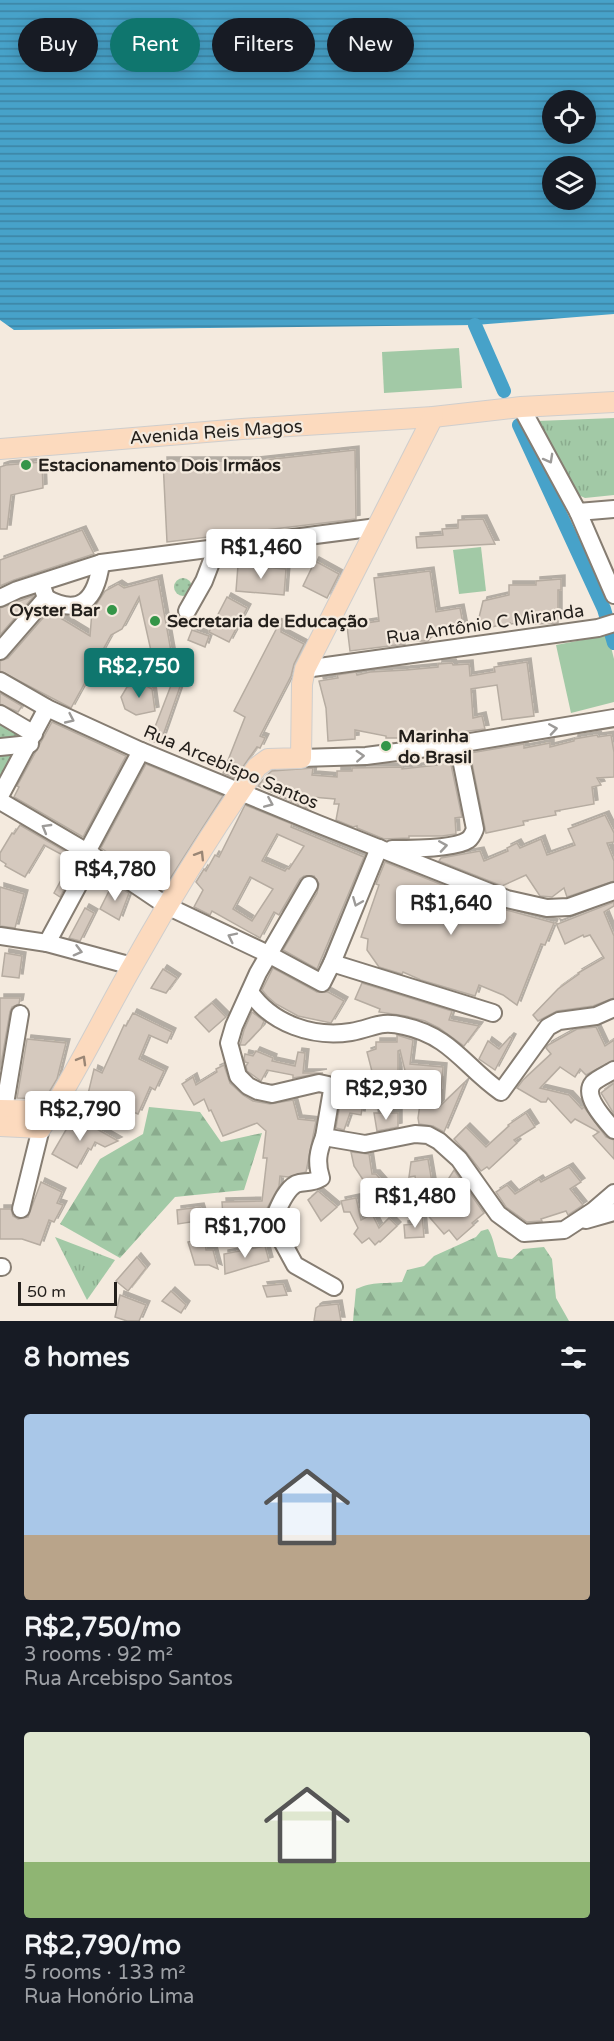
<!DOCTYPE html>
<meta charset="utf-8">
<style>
:root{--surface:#171b24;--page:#242831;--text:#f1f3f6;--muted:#9ea1a6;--accent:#0f766e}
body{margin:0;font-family:"Varela Round",sans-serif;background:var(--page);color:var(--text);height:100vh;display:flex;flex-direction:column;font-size:22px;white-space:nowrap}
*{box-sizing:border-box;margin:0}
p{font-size:20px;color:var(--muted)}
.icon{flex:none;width:33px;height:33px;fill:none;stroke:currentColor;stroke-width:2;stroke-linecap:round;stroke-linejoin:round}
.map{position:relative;height:1321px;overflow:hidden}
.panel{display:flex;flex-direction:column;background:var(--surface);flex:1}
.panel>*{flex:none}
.guide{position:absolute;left:18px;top:18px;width:579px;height:54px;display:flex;gap:12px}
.fabs{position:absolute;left:542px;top:90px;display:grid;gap:12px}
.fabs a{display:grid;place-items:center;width:54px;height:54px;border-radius:50%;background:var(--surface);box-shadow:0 3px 15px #0003;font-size:30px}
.scale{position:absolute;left:18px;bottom:15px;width:99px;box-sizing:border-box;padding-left:6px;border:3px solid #231f1b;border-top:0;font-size:16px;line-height:21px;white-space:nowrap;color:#231f1b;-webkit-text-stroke:4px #f4eade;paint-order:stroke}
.price{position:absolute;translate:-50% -51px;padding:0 14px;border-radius:6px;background:#fff;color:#222;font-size:20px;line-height:39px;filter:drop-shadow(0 2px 3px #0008)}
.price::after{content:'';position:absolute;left:50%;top:36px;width:18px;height:14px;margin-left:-9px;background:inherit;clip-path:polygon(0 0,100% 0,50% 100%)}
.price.selected{background:var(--accent);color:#fff}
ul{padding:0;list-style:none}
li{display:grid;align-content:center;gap:12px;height:318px;padding:0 24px}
li span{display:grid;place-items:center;height:186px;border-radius:6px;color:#555}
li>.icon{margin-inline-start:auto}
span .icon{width:108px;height:108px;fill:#fffc;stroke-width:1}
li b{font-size:26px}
h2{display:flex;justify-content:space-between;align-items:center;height:72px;padding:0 24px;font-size:26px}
.pill{padding:0 21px;border-radius:27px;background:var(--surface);box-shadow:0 3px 15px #0003;font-size:21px;line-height:54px}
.pill.selected{background:var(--accent);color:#fff}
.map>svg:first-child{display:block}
.grass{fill:url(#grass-tufts)}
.forest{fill:url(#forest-firs)}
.park{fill:#a2c9a6}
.garden{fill:url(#garden-dots)}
.water{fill:url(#water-rules);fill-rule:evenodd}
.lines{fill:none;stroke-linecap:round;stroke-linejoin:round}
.canal{stroke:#47a2c9;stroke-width:14}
.building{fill:#d5c9be;stroke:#b6aca1;stroke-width:1.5;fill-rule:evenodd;filter:url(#shadow)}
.minor-casing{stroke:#867d72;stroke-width:20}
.major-casing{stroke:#cfcecd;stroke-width:22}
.minor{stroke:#fff;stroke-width:16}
.major{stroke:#fcdabe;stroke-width:20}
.oneway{stroke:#9c9a98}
.oneway2{stroke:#9a8675}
.poi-dot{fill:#349548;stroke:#f4eade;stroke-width:2}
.labels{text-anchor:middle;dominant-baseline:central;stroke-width:4.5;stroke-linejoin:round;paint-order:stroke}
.street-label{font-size:18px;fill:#231f1b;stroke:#f4eade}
.poi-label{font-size:18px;font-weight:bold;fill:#231f1b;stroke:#f4eade;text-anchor:start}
</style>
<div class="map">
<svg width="614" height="1321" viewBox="0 0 614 1321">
<defs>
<pattern id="grass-tufts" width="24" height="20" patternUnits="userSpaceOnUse" patternTransform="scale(1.5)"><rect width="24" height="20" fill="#a2c9a6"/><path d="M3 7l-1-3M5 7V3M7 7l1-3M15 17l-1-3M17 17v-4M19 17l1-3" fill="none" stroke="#8bac8e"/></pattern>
<pattern id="forest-firs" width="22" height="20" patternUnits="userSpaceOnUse" patternTransform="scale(1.5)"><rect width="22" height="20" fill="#a2c9a6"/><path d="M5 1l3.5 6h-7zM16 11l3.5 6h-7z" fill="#8bac8e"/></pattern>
<pattern id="garden-dots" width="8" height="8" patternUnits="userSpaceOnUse" patternTransform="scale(1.5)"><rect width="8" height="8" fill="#a2c9a6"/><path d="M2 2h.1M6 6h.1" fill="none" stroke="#8bac8e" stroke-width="1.8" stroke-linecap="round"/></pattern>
<pattern id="water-rules" width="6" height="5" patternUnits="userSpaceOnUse" patternTransform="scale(1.5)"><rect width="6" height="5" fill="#47a2c9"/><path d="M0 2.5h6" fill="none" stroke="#3b83a2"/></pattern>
<filter id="shadow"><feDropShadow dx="4" dy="-4" stdDeviation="0" flood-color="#0004"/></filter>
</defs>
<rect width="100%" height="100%" fill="#f4eade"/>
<!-- grass -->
<g class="grass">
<polygon points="614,418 614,495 585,498 576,494 537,421"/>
<polygon points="55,1237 115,1260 87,1300"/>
</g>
<!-- forest -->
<g class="forest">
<polygon points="149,1107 200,1112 221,1142 262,1133 244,1190 175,1197 120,1258 60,1224 100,1159 143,1134"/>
<path d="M488 1229C494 1238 494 1248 498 1257L512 1259 523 1249 544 1247 552 1259 556 1298 569 1321H353L356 1289C374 1281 384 1284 402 1282L407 1270 424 1266 434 1256 476 1237 481 1231Z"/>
</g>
<!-- park -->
<g class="park">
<polygon points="459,348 462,388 384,393 382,352"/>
<polygon points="481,547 486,591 459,594 453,550"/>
<polygon points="608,635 614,659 614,702 571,713 556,645"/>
</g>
<!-- garden -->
<g class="garden">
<circle cx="183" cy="587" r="9"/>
<polygon points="0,718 30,737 0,779"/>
</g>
<!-- water -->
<path class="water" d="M0 0H614V314L475 325 14 330 0 320ZM552 100H585V134H552ZM552 166H585V200H552Z"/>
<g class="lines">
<!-- canal -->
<g class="canal">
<polyline points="475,325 504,391"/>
<polyline points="519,425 604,609 614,643"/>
</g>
</g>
<!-- building -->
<g class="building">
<polygon points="355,450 356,519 167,542 163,461 255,461"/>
<polygon points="42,462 43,488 11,495 7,529 0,529 0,467 6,465"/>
<polygon points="483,519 495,544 417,548 416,537 443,535 442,529 458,528 458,520"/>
<polygon points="82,530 94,554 14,580 0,586 0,560"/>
<polygon points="315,561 339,574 327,598 303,586"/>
<polygon points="238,565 286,569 284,595 236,591"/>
<polygon points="430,571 436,612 460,608 464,629 434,634 428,641 405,641 405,644 350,651 347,626 379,621 374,578"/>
<polygon points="158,579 172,657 153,660 139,597 122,629 111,635 71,708 0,671 0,661 8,658 49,611 90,636 92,611 105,591 118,584 124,588"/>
<polygon points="561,579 561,590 558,590 558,623 535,624 535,622 510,624 510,623 482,629 482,625 477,626 483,601 509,595 509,585 536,585 536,581"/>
<polygon points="33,596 34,596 0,635 0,608"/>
<polygon points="227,597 247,608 229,642 209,632"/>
<polygon points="282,618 281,632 304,644 294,664 291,676 260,736 265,738 260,748 257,747 235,778 223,773 245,717 234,711"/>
<polygon points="192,630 209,636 205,647 188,640"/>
<polygon points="527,662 534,716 502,720 497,685 471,689 473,718 482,716 485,729 445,734 424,733 411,735 411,738 386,738 386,736 355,730 355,739 328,741 326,708 319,681 338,678 337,675 356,672 357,675 370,672 406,670 438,667 438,664 452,663 453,665 469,664 470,676 495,672 494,667"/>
<polygon points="175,675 183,678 160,744 150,740"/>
<polygon points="141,683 152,689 155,711 136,715 125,709 121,697 127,687"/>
<polygon points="0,693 22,706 18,712 0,704"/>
<polygon points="52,722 126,756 83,837 14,797 19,787 17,786"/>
<polygon points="597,735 598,737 611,735 614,752 614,777 597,778 601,785 592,787 594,804 555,811 556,815 523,821 524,825 486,833 470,753 524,744 524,748 550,743 550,747 574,741 574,739"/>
<polygon points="450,760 462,817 455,818 456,834 442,836 409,836 409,838 384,839 357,828 357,826 353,827 336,820 339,804 334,804 335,799 312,797 311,810 258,786 266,776 272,771 313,768 312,775 337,777 337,771 352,771 352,768 402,767 402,769 437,765 436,762"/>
<polygon points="146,764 223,796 163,890 101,848"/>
<path d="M245 805 292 824 291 827 364 857 317 969 283 950 317 893 319 884 314 876H304L300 879 279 915 274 912 260 938 212 911 210 915 194 907 203 890 196 882 204 869 206 871 215 855 219 857ZM277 834 304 846 289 869 287 868 285 871 262 861ZM250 877 273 889 252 921 233 909Z"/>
<polygon points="605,815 614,833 614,842 607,843 614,861 614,881 567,897 564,888 552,897 540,896 526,875 502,886 439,861 441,858 480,851 484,861 508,851 507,848 517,843 520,848 541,839 547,855 575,845 568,829"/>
<polygon points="20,825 80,860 60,897 54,893 72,860 44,845 25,877 5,866 6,864 0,860 0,853 12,833 14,834"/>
<polygon points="385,862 503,909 554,923 545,945 541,944 517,1005 503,995 479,985 475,996 421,980 403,972 402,974 379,967 367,950 368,939 361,937 379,885 376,884"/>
<polygon points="113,883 129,893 119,920 100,909"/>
<polygon points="0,887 24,894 15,928 0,926"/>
<polygon points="614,902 614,906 604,912 614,936 614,998 593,1006 557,1011 538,1021 533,1015 558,989 579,974 578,973 604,958 590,935 584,937 583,935 565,944 556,923 558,924"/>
<polygon points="85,908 94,913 80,941 69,938"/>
<polygon points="5,953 22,956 19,978 2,976"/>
<polygon points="273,968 317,992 328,992 344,1001 331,1023 298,1016 276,1004 267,996 262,990"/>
<polygon points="163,969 177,978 166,993 151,988"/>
<polygon points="362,983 452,1011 449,1020 479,1026 464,1046 439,1028 425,1021 406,1016 379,1012 380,1009 355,999"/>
<polygon points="0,998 20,998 19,1004 12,1007 10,1012 0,1070"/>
<polygon points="212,1003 226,1017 209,1032 195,1017"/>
<polygon points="252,1012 264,1021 261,1028 245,1045 240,1045 244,1030"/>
<polygon points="133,1013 172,1032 167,1043 149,1035 139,1059 164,1071 155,1090 150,1087 138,1114 88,1094 94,1069 102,1073 124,1025 126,1026"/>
<polygon points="596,1027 605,1046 614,1040 614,1060 586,1075 580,1069 575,1077 560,1067 540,1088 569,1095 582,1109 584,1107 606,1137 614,1140 614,1159 593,1136 599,1132 575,1119 571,1123 548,1098 546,1102 541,1102 517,1088 523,1080 551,1054 546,1048 548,1045 577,1029"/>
<polygon points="397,1035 413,1040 410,1064 443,1067 440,1106 465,1082 444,1132 433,1126 419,1124 418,1118 423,1083 417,1083 416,1076 407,1079 400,1050 398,1051 398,1081 394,1082 394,1091 377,1091 367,1052 376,1049 376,1042 397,1042"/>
<polygon points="510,1037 512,1038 495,1070 479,1059 488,1041 499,1049"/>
<polygon points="27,1039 66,1043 57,1079 45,1099 17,1098"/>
<polygon points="256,1051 273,1058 272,1061 295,1066 298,1052 305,1053 303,1073 323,1073 293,1078 293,1075 267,1070 261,1081 247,1071 246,1066 248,1063 245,1062 244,1058 245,1054 253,1056"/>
<polygon points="224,1065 230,1083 243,1095 253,1101 270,1104 293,1100 298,1119 316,1121 306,1172 288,1177 280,1176 279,1186 264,1214 254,1214 254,1213 223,1217 222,1202 262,1201 267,1158 263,1158 266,1131 257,1123 223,1136 211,1110 209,1111 204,1099 194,1105 182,1084 193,1077 196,1085 217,1072 216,1069"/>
<polygon points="614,1083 614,1114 601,1093"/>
<polygon points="341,1086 366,1088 361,1115 350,1113 344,1130 336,1128 342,1092"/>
<polygon points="374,1113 398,1113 398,1127 377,1131"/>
<polygon points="526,1113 535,1127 514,1140 517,1143 489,1169 487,1167 481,1171 467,1153 454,1139 466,1127 486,1147 509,1126 508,1125"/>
<polygon points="74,1116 118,1141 105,1147 95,1142 91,1150 88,1148 77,1168 52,1154"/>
<polygon points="351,1152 369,1154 372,1174 376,1174 390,1190 376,1198 377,1201 354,1166"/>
<polygon points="428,1159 435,1200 454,1170 484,1213 472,1223 474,1225 457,1240 449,1230 444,1234 425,1212 430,1208 421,1195 418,1195 415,1176 409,1177 411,1162"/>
<polygon points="569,1167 581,1182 570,1189 583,1205 568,1215 566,1211 541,1219 542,1221 527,1222 506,1207 496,1192 507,1185 515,1194 539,1179 541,1182"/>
<polygon points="41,1182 62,1192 57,1203 63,1205 54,1222 49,1220 40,1245 22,1239 0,1239 0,1209 11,1209 13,1216 18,1219 28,1217"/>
<polygon points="318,1191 337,1207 321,1221 308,1200"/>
<polygon points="356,1198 361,1220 372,1214 379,1228 389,1218 397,1226 380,1242 379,1241 375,1245 369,1238 362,1243 354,1234 358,1228 350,1212 344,1212 341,1201"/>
<polygon points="200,1207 204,1220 178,1224 177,1210"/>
<polygon points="422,1215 424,1237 405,1238 404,1225 413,1224 412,1221 416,1220"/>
<polygon points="205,1238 206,1250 213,1250 218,1269 209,1265 195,1265 188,1242"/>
<polygon points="265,1246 269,1261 225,1274 224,1254"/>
<polygon points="137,1257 146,1268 128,1291 116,1281"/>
<polygon points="283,1284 287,1295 267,1297 263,1286"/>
<polygon points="171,1291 186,1305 181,1313 162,1301"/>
<polygon points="120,1295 146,1305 139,1321 127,1321 115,1317"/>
<polygon points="338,1304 341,1321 314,1321 316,1308 319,1306"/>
</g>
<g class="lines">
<!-- minor casing -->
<g class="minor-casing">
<g id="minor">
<polyline points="521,407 578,512 614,595"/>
<polyline points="578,512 614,509"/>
<polyline points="0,598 17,590 101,563 377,527"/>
<path d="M46 598C81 617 96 599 101 563"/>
<polyline points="187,611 204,581 217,547"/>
<polyline points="0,651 46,598 41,583"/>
<polyline points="305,669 598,628 614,623"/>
<polyline points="0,681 47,708 141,751 318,824 507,899 547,908 569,907 614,891"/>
<polyline points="0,714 34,734"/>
<polyline points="0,747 30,744"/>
<polyline points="301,758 366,756 458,744 614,718"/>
<polyline points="0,796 47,708"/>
<polyline points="0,801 87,852 167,906 268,954 322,983 332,963 379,848"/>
<path d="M392 849C408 849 455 849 468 840 472 837 473 834 475 829L458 744"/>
<polyline points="87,852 141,751"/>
<polyline points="309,885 258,973 234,1026 229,1043 238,1076 248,1086 258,1091 272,1094 319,1083 328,1085 332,1090 324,1137 365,1144 415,1134 428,1135 439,1141 459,1159 498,1214 524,1233 564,1230 593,1211 614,1193"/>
<polyline points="0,936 47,943 132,966"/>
<polyline points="47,943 94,856"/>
<polyline points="332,963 493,1013"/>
<path d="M250 992C272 1024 313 1038 351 1032 374 1028 379 1020 404 1026 451 1036 465 1067 501 1092L548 1027 559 1021 596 1016 614 1008"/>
<path d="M614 1070C608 1074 598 1078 593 1083 582 1096 606 1121 614 1130"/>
<polyline points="4,1110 20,1014"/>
<path d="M324 1137C318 1152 316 1162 321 1178 311 1184 304 1181 296 1184 285 1190 279 1207 274 1218L283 1243 295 1265 334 1287"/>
<polyline points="21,1209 41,1128"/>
<polyline points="586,1220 614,1212"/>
<polyline points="0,1267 2,1267"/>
</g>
</g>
<!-- major casing -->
<g class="major-casing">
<g id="major">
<polyline points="0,449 242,429 433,417 521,407 614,402"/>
<polyline points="0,1110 52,1111"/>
<path d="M0 1126 41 1128C75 1076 102 1019 133 965 171 897 212 831 257 767L268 759 301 758 302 684 305 669 433 417"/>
</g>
</g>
<!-- minor -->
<use href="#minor" class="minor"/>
<!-- major -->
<use href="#major" class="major"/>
</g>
<!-- one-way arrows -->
<defs><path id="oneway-chevron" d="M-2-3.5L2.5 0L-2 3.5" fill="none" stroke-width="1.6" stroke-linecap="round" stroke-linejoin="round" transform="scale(1.5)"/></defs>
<g class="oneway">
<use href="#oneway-chevron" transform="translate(549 459) rotate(61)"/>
<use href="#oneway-chevron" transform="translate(70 719) rotate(25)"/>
<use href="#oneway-chevron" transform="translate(553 729) rotate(-9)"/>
<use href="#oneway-chevron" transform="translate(360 756) rotate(-3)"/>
<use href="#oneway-chevron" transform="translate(269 803) rotate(23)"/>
<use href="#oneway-chevron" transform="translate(46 828) rotate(-150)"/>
<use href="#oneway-chevron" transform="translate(443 846) rotate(-9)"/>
<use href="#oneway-chevron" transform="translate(357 902) rotate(112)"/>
<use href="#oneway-chevron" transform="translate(232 937) rotate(-154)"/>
<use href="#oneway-chevron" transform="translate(78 951) rotate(15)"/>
</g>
<g class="oneway2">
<use href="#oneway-chevron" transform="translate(200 855) rotate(-58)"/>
<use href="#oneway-chevron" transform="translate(82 1060) rotate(-60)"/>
</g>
<!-- markers -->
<g class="poi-dot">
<circle cx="26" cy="465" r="6"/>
<circle cx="112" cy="610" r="6"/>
<circle cx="155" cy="621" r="6"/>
<circle cx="386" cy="746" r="6"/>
</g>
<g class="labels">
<!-- street labels -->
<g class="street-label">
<text transform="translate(216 432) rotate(-4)">Avenida Reis Magos</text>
<text transform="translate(485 624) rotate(-8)">Rua Antônio C Miranda</text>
<text transform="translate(231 767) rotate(23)">Rua Arcebispo Santos</text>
</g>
<!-- poi labels -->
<g class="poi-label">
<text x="38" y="465">Estacionamento Dois Irmãos</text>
<text x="100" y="610" text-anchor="end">Oyster Bar</text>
<text x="167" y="621">Secretaria de Educação</text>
<text x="398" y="736">Marinha<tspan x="398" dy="21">do Brasil</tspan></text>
</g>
</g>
</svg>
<div class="fabs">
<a><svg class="icon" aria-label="locate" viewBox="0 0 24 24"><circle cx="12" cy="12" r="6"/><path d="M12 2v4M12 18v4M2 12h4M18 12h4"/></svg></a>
<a><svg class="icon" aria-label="layers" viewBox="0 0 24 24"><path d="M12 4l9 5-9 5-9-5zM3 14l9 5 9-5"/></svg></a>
</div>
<div class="scale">50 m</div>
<b class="price" style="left:261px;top:580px">R$1,460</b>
<b class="price selected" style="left:139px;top:699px">R$2,750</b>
<b class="price" style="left:115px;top:902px">R$4,780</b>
<b class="price" style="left:451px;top:936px">R$1,640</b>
<b class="price" style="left:386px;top:1121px">R$2,930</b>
<b class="price" style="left:80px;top:1142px">R$2,790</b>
<b class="price" style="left:415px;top:1229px">R$1,480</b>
<b class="price" style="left:245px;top:1259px">R$1,700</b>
<div class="guide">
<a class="pill">Buy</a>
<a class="pill selected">Rent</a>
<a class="pill">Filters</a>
<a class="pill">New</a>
</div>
</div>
<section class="panel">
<h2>8 homes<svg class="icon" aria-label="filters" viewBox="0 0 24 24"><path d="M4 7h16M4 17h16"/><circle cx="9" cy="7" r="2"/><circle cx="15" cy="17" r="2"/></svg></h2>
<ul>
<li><span style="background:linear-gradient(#a9c7e8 65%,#b9a48a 0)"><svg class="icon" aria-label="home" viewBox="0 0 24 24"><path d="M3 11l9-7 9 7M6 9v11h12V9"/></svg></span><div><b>R$2,750/mo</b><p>3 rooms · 92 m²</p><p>Rua Arcebispo Santos</p></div></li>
<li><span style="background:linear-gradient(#dfe7d0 70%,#8fb573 0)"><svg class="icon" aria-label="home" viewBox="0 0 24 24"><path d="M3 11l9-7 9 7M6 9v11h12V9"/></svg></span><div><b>R$2,790/mo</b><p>5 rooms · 133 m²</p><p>Rua Honório Lima</p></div></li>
</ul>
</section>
